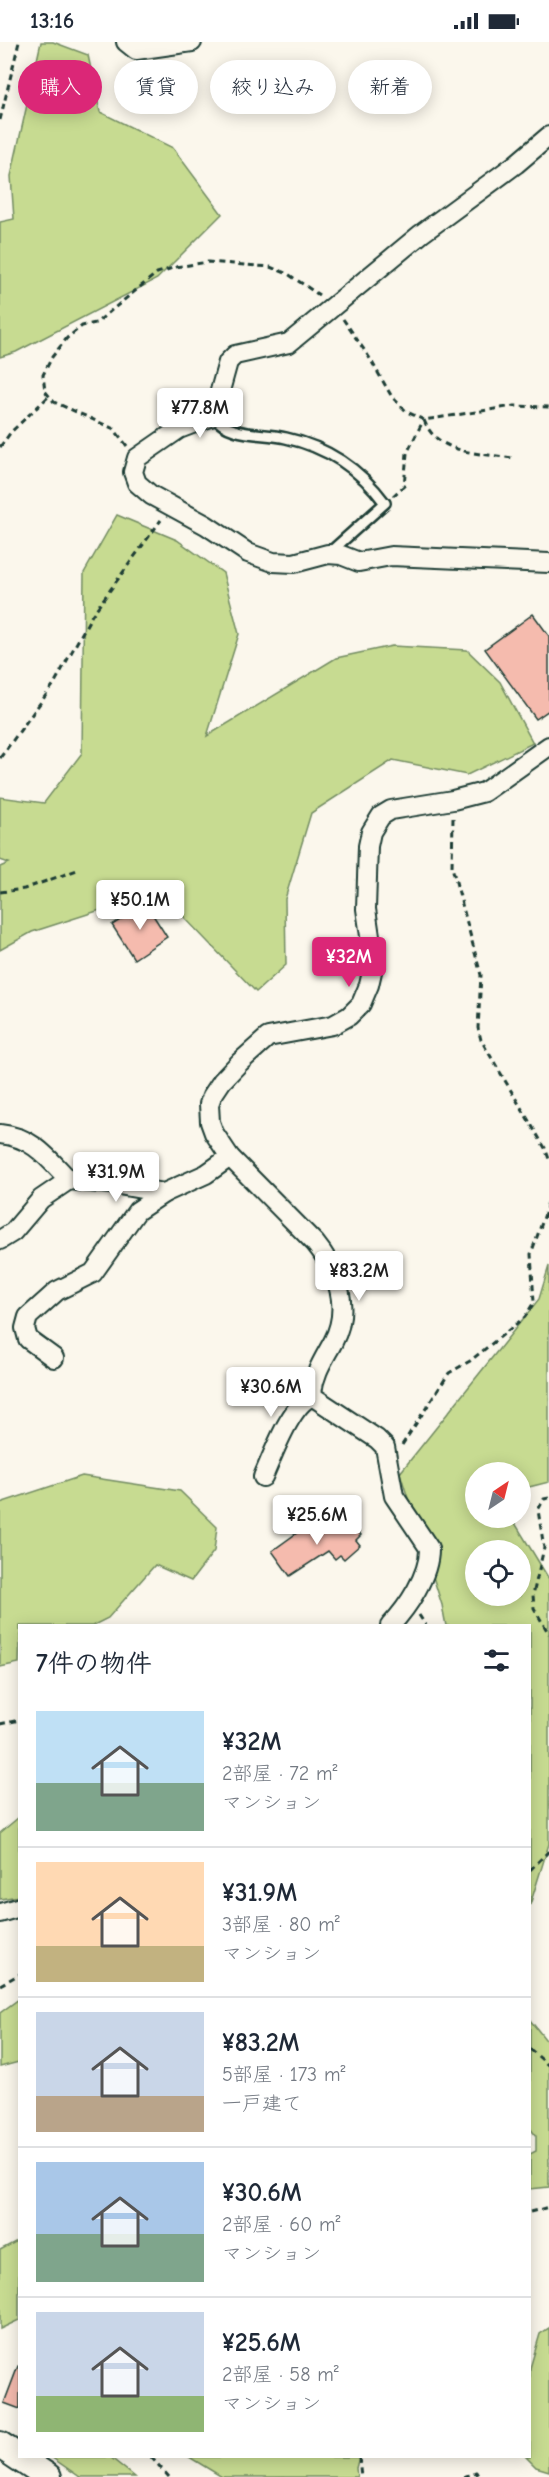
<!DOCTYPE html>
<html lang="ja">
<meta charset="utf-8">
<style>
:root{--surface:#fff;--page:#f2f2f3;--text:#1f2937;--muted:#747a83;--line:#e0e1e3;--accent:#db2777}
body{margin:0;font-family:"Comic Neue","Klee One",sans-serif;background:var(--page);color:var(--text);height:100vh;display:flex;flex-direction:column;font-size:22px;white-space:nowrap}
*{box-sizing:border-box;margin:0}
p{font-size:20px;color:var(--muted)}
.icon{flex:none;width:33px;height:33px;fill:none;stroke:currentColor;stroke-width:2;stroke-linecap:round;stroke-linejoin:round}
.map{position:relative;flex:1;overflow:hidden}
.panel{position:absolute;left:18px;top:1582px;width:513px;height:834px;display:flex;flex-direction:column;background:var(--surface);border-radius:0px;box-shadow:0 3px 15px #0003}
.panel>*{flex:none}
.hud{position:absolute;left:18px;top:18px;width:513px;height:54px;display:flex;gap:12px}
.needle{width:39px;rotate:35deg}
.buttons{position:absolute;left:465px;top:1420px;display:grid;gap:12px}
.buttons a{display:grid;place-items:center;width:66px;height:66px;border-radius:50%;background:var(--surface);box-shadow:0 3px 15px #0003;font-size:30px}
.price{position:absolute;translate:-50% -51px;padding:0 14px;border-radius:6px;background:#fff;color:#222;font-size:20px;line-height:39px;filter:drop-shadow(0 2px 3px #0008)}
.price::after{content:'';position:absolute;left:50%;top:36px;width:18px;height:14px;margin-left:-9px;background:inherit;clip-path:polygon(0 0,100% 0,50% 100%)}
.price.current{background:var(--accent);color:#fff}
ul{padding:0;list-style:none}
li{display:flex;align-items:center;gap:18px;height:150px;padding:0 18px}
li+li{border-top:2px solid var(--line)}
li span{display:grid;place-items:center;flex:none;width:168px;height:120px;border-radius:0px;color:#555}
li>.icon{margin-inline-start:auto}
span .icon{width:72px;height:72px;fill:#fffc;stroke-width:1}
li b{font-size:26px}
h2{display:flex;justify-content:space-between;align-items:center;height:72px;padding:0 18px;font-size:26px}
.pill{padding:0 21px;border-radius:27px;background:var(--surface);box-shadow:0 3px 15px #0003;font-size:21px;line-height:54px}
.pill.current{background:var(--accent);color:#fff}
.status{display:flex;justify-content:space-between;align-items:center;height:42px;padding:0 30px;background:var(--surface);direction:ltr}
.status svg{height:16px;fill:currentColor}
.map>svg:first-child{display:block}
.green{fill:#c7db91;stroke:#738c62;stroke-width:1.5;fill-rule:evenodd}
.building{fill:#f5bbae;stroke:#1f3d34;stroke-width:1.5}
.lines{fill:none;stroke-linecap:round;stroke-linejoin:round}
.lane-casing{stroke:#1f3d34;stroke-width:14}
.street-casing{stroke:#1f3d34;stroke-width:22}
.secondary-casing{stroke:#1f3d34;stroke-width:30}
.path{stroke:#1f3d34;stroke-width:3;stroke-dasharray:6 4.5;stroke-linecap:butt}
.lane{stroke:#fbf7ec;stroke-width:9}
.street{stroke:#fbf7ec;stroke-width:18}
.secondary{stroke:#fbf7ec;stroke-width:26}
</style>
<div class="status"><b>13:16</b><svg viewBox="0 0 49 12"><path d="M0 12V9h3v3zM5 12V6h3v6zM10 12V3h3v9zM15 12V0h3v12zM26 1h20v11H26zM47 4h2v5h-2z"/></svg></div>
<div class="map">
<svg width="549" height="2435" viewBox="0 0 549 2435">
<rect width="100%" height="100%" fill="#fbf7ec"/>
<filter id="ink" filterUnits="userSpaceOnUse"><feTurbulence type="fractalNoise" baseFrequency=".0167" numOctaves="2"/><feDisplacementMap in="SourceGraphic" scale="12" xChannelSelector="R" yChannelSelector="G"/><feConvolveMatrix kernelMatrix="1 2 1 2 8 2 1 2 1" color-interpolation-filters="sRGB"/></filter>
<g filter="url(#ink)">
<!-- green -->
<g class="green">
<polygon points="41,0 53,0 88,13 100,70 173,106 222,172 157,237 16,310 0,315 0,180 14,177 11,134"/>
<polygon points="117,473 177,498 223,531 239,592 207,694 336,616 392,604 467,608 500,640 533,701 467,733 393,718 311,771 285,857 286,923 256,950 159,849 32,890 0,908 0,825 9,821 0,818 0,755 44,761 82,711 84,531"/>
<path d="M549 1224V1440L521 1447 520 1431H476V1476H512L549 1537V1802L530 1863V1584H446L442 1563 400 1431 539 1257ZM476 1509H520V1554H476Z"/>
<polygon points="82,1434 180,1449 217,1485 214,1509 191,1539 155,1523 108,1576 92,1584 20,1584 19,1621 0,1625 0,1461"/>
<polygon points="19,1775 19,1854 0,1857 0,1791"/>
<polygon points="19,1957 19,2020 0,2025 0,1971"/>
<polygon points="530,1978 549,2002 549,2145 530,2147 530,2112 536,2109 536,2094 530,2086"/>
<polygon points="19,2198 19,2278 0,2287 0,2208"/>
<polygon points="549,2286 549,2429 536,2425 526,2415 530,2415 530,2326 540,2292"/>
<polygon points="51,2415 110,2415 135,2435 80,2435"/>
<polygon points="189,2415 359,2415 356,2426 357,2435 222,2435"/>
</g>
<!-- building -->
<g class="building">
<polygon points="533,572 549,594 549,668 536,677 485,607"/>
<polygon points="146,862 167,895 134,917 112,883"/>
<polygon points="346,1477 361,1493 356,1498 360,1503 344,1517 340,1513 335,1517 328,1509 290,1534 272,1509 308,1483 318,1495 338,1478 341,1482"/>
<polygon points="18,2324 20,2324 20,2367 4,2361"/>
</g>
<g class="lines">
<!-- lane casing -->
<g class="lane-casing">
<path id="lane" d="M213 374C231 396 261 390 286 396 327 405 360 427 385 461L328 512"/>
</g>
<!-- street casing -->
<g class="street-casing">
<g id="street">
<polyline points="126,0 136,8 192,0"/>
<polyline points="549,94 516,122 421,192 289,301 235,313 228,320 213,374 179,387 137,416 133,430 137,441 151,453 206,483 248,511 273,520 294,521 328,512 341,513 359,520 391,514 549,521"/>
<path d="M0 1092C33 1095 48 1116 69 1138L113 1142 164 1151 206 1132 230 1115"/>
<polyline points="0,1198 13,1190 41,1157 69,1138"/>
<polyline points="54,1316 28,1297 25,1286 28,1275 57,1249 93,1231 137,1169 164,1151"/>
<path d="M263 1435C273 1413 291 1361 313 1354"/>
<path d="M390 1584C407 1566 430 1533 429 1506L394 1454 385 1405 377 1397 315 1356 312 1351C314 1331 324 1317 333 1300 351 1266 338 1229 315 1201L230 1115 214 1091 210 1080 209 1062 212 1054 222 1039 240 1020 268 995 333 983 349 974 361 962 369 943 374 921 366 867 368 804 371 790 381 774 391 768 453 758 484 750 549 704"/>
<polyline points="0,1871 20,1865"/>
</g>
</g>
<!-- secondary casing -->
<g class="secondary-casing">
<polyline id="secondary" points="0,2403 48,2435"/>
</g>
<!-- path -->
<g class="path">
<polyline points="0,78 19,0"/>
<polyline points="343,277 369,315 392,355 407,370 424,378 514,364 549,365"/>
<path d="M424 378C437 413 481 411 513 416"/>
<polyline points="127,404 114,387 54,360 45,349 43,333 52,315 67,296 82,284 96,281 157,231 176,225 208,220 270,225 288,232 319,253"/>
<polyline points="0,405 11,390 49,354"/>
<polyline points="393,454 404,444 407,411 423,379"/>
<polyline points="0,716 54,642 92,573 161,478"/>
<polyline points="453,776 452,825 481,933 478,986 481,998 545,1106 549,1117"/>
<polyline points="0,850 24,847 77,828"/>
<polyline points="402,1403 449,1331 470,1319 525,1275 534,1260 531,1212 546,1169 549,1153"/>
<polyline points="549,1456 544,1457 538,1468 544,1506 533,1553 534,1566 549,1592"/>
<polyline points="419,1573 426,1584"/>
<polyline points="0,1682 20,1678"/>
<polyline points="530,1828 549,1809"/>
<polyline points="0,1943 20,1932"/>
<polyline points="530,2007 549,2024"/>
<polyline points="530,2170 549,2165"/>
<polyline points="151,2415 169,2435"/>
<polyline points="359,2415 361,2435"/>
<polyline points="464,2435 476,2430 479,2435"/>
</g>
<!-- lane -->
<use href="#lane" class="lane"/>
<!-- street -->
<use href="#street" class="street"/>
<!-- secondary -->
<use href="#secondary" class="secondary"/>
</g>
</g>
</svg>
<div class="buttons">
<a><svg class="needle" viewBox="-14 -14 28 28"><path d="M0-13l5 13h-10z" fill="#e53935"/><path d="M0 13l5-13h-10z" fill="#747a83"/></svg></a>
<a><svg class="icon" aria-label="locate" viewBox="0 0 24 24"><circle cx="12" cy="12" r="6"/><path d="M12 2v4M12 18v4M2 12h4M18 12h4"/></svg></a>
</div>
<b class="price" style="left:200px;top:397px">¥77.8M</b>
<b class="price" style="left:140px;top:889px">¥50.1M</b>
<b class="price current" style="left:349px;top:946px">¥32M</b>
<b class="price" style="left:116px;top:1161px">¥31.9M</b>
<b class="price" style="left:359px;top:1260px">¥83.2M</b>
<b class="price" style="left:271px;top:1376px">¥30.6M</b>
<b class="price" style="left:317px;top:1504px">¥25.6M</b>
<div class="hud">
<a class="pill current">購入</a>
<a class="pill">賃貸</a>
<a class="pill">絞り込み</a>
<a class="pill">新着</a>
</div>
<section class="panel">
<h2>7件の物件<svg class="icon" aria-label="filters" viewBox="0 0 24 24"><path d="M4 7h16M4 17h16"/><circle cx="9" cy="7" r="2"/><circle cx="15" cy="17" r="2"/></svg></h2>
<ul>
<li><span style="background:linear-gradient(#bfe0f5 60%,#7fa58c 0)"><svg class="icon" aria-label="home" viewBox="0 0 24 24"><path d="M3 11l9-7 9 7M6 9v11h12V9"/></svg></span><div><b>¥32M</b><p>2部屋 · 72 m²</p><p>マンション</p></div></li>
<li><span style="background:linear-gradient(#ffd9b3 70%,#c2b280 0)"><svg class="icon" aria-label="home" viewBox="0 0 24 24"><path d="M3 11l9-7 9 7M6 9v11h12V9"/></svg></span><div><b>¥31.9M</b><p>3部屋 · 80 m²</p><p>マンション</p></div></li>
<li><span style="background:linear-gradient(#c9d6e8 70%,#b9a48a 0)"><svg class="icon" aria-label="home" viewBox="0 0 24 24"><path d="M3 11l9-7 9 7M6 9v11h12V9"/></svg></span><div><b>¥83.2M</b><p>5部屋 · 173 m²</p><p>一戸建て</p></div></li>
<li><span style="background:linear-gradient(#a9c7e8 60%,#7fa58c 0)"><svg class="icon" aria-label="home" viewBox="0 0 24 24"><path d="M3 11l9-7 9 7M6 9v11h12V9"/></svg></span><div><b>¥30.6M</b><p>2部屋 · 60 m²</p><p>マンション</p></div></li>
<li><span style="background:linear-gradient(#c9d6e8 70%,#8fb573 0)"><svg class="icon" aria-label="home" viewBox="0 0 24 24"><path d="M3 11l9-7 9 7M6 9v11h12V9"/></svg></span><div><b>¥25.6M</b><p>2部屋 · 58 m²</p><p>マンション</p></div></li>
</ul>
</section>
</div>
